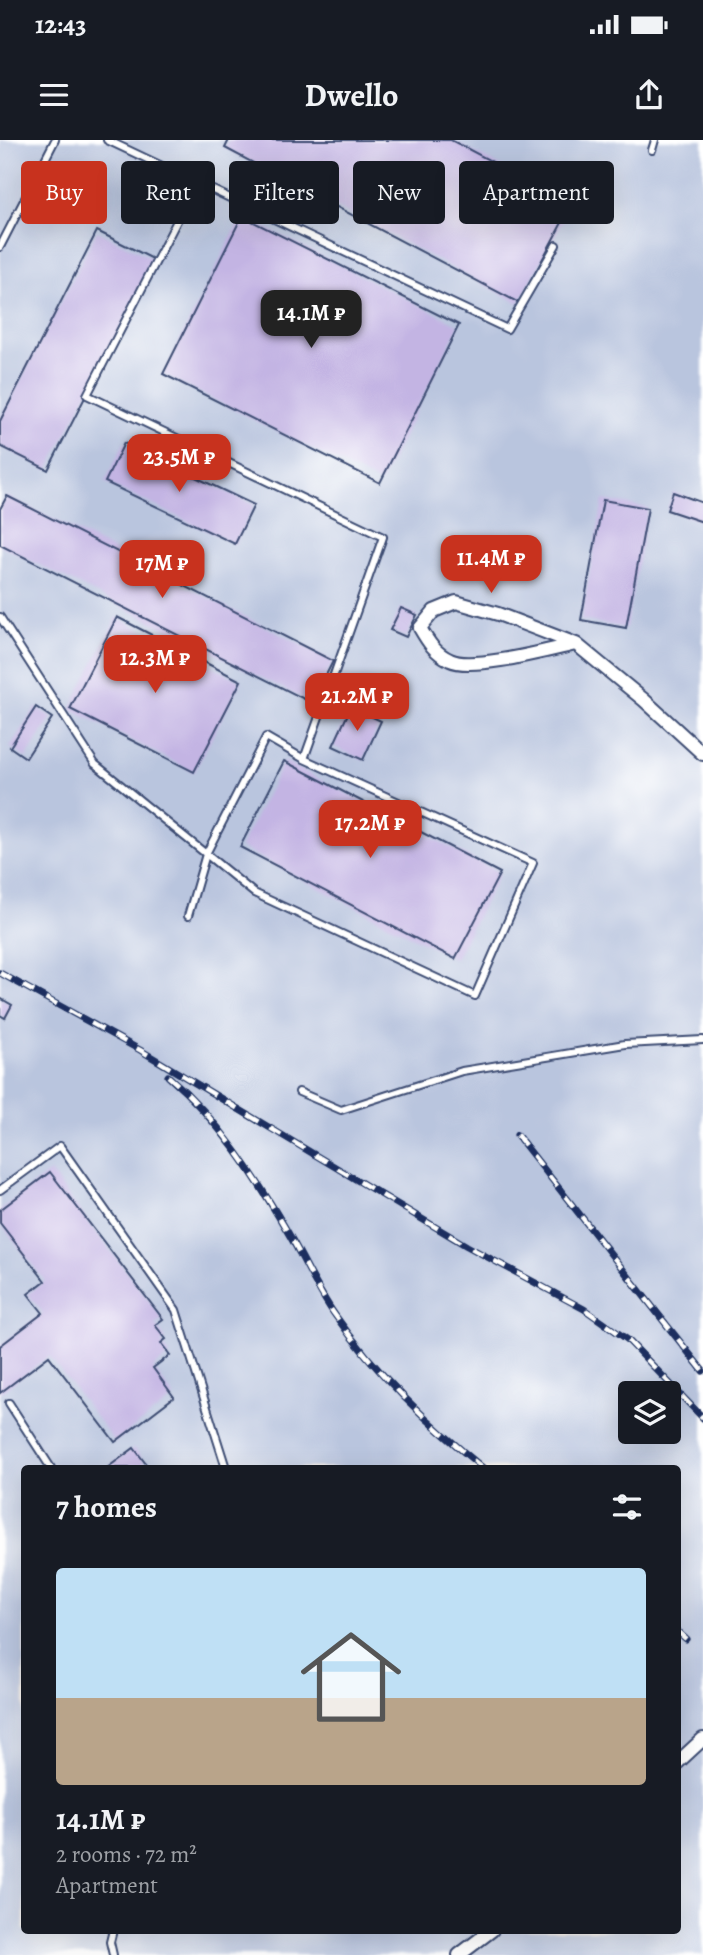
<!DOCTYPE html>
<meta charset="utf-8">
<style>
:root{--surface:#171b24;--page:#20242c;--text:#f1f3f6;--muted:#9ea1a6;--accent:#c8321e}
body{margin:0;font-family:Alegreya,serif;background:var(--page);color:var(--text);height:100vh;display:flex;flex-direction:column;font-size:26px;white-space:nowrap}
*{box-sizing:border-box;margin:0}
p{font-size:23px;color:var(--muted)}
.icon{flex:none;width:38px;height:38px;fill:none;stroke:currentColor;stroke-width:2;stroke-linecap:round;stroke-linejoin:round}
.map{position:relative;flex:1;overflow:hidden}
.sheet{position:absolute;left:21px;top:1325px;width:660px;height:469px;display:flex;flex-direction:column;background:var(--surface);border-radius:7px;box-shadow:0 7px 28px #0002}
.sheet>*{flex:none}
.banner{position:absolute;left:21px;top:21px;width:662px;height:63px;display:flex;gap:14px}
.buttons{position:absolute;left:618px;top:1241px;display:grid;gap:14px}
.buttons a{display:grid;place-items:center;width:63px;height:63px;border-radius:7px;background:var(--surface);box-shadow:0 7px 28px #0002;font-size:35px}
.price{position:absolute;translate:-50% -60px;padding:0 16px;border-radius:14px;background:var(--accent);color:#fff;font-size:23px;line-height:46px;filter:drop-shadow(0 2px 4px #0008)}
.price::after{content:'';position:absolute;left:50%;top:42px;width:21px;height:16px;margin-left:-10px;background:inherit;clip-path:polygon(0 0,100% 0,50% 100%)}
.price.active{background:#222;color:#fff}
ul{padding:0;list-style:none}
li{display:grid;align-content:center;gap:14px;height:371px;padding:0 35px}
li span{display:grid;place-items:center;height:217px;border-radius:7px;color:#555}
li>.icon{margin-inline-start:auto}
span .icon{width:126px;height:126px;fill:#fffc;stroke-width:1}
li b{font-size:30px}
h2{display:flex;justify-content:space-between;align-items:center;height:84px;padding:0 35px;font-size:30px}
.tag{padding:0 24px;border-radius:7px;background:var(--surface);box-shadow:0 7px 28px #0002;font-size:24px;line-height:63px}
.tag.active{background:var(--accent);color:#fff}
.status{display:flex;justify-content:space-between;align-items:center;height:49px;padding:0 35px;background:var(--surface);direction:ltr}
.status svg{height:19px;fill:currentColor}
header{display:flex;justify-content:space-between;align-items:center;height:91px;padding:0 35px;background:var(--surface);font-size:32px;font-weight:700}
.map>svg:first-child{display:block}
.industrial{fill:#b9c5de;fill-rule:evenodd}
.building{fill:#c3b4e3}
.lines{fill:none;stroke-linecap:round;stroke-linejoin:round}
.service-casing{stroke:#3c4c72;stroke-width:10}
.minor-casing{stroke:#3c4c72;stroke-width:16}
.service{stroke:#fff;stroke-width:6}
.minor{stroke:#fff;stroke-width:12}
.rail-casing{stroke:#1b2f5e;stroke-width:7}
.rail{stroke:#fff;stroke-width:4.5;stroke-dasharray:13;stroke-linecap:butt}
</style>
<div class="status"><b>12:43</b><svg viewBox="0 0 49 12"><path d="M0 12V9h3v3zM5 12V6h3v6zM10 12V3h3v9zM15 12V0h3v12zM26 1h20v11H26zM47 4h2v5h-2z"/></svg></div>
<header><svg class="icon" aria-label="menu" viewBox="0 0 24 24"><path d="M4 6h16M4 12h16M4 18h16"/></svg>Dwello<svg class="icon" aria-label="share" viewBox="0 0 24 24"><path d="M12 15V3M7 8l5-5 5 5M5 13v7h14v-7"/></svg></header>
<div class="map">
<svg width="703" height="1815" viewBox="0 0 703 1815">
<rect width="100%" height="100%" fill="#fff"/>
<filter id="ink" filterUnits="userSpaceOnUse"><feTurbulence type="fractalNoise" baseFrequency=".0143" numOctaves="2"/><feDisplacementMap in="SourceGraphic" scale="14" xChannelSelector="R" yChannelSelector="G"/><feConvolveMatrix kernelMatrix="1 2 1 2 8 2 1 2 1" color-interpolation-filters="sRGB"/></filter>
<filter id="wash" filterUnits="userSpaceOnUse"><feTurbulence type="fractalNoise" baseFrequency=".00686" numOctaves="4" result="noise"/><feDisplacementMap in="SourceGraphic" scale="28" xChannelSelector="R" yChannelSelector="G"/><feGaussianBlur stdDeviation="1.57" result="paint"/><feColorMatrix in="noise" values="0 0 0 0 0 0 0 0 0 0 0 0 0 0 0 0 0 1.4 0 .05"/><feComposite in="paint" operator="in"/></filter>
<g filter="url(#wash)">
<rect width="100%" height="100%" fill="#f9f0e3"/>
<!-- industrial -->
<path class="industrial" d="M0 0H703V1815H0ZM630 1253H668V1292H630ZM24 1328H677V1790H24Z"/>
<g id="blocks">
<!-- building -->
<g class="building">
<polygon points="229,0 451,0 572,64 519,163 225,8"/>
<polygon points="559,29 587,42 578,62 550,49"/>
<polygon points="242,76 459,185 380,343 163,234"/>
<polygon points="97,91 155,120 48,330 0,306 0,281"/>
<polygon points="124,303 254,365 235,404 105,342"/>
<polygon points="673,352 703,363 703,382 667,370"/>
<polygon points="7,356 333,521 312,563 0,405 0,369"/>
<polygon points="603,360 648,368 626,488 581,480"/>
<polygon points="401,468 417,475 406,497 390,490"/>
<polygon points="117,477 241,541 194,632 70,569"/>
<polygon points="36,567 52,578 26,618 10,607"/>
<polygon points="351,567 381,581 363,620 333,606"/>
<polygon points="284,621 500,733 455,819 240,707"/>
<polygon points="0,858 12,865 5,878 0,875"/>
<polygon points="50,1032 163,1179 155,1185 166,1199 161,1203 170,1215 153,1228 174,1257 115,1302 49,1216 0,1253 0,1206 43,1173 28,1154 45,1141 0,1083 0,1070"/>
<polygon points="134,1308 149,1328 107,1328"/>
</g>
</g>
</g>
<g filter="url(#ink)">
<use href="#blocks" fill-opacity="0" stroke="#3c4c72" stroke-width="2"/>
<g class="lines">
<!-- service casing -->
<g class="service-casing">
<g id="service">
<polyline points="107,0 507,189 556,105"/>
<polyline points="652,10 655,0"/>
<polyline points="197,42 87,255 383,397 304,619 266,597 206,714 254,753 475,856 533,723 304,619"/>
<polyline points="0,107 55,0"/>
<polyline points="0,477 95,624 206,714 188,776"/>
<polyline points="299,952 341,970 462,931 625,904 703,900"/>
<polyline points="0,1050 60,1006 176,1170 226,1328"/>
<polyline points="9,1263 51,1328"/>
<polyline points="113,1790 110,1802 113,1815"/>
</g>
</g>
<!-- minor casing -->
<g class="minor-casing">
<g id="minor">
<path d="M576 504C549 510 472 531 450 520 435 513 428 502 420 488L434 471 456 462 498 474 576 504 644 560 703 614"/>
<polyline points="677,1623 703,1599"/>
<polyline points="459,1815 492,1790"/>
</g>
</g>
<!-- service -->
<use href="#service" class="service"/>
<!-- minor -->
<use href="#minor" class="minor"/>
<!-- rail casing -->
<g class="rail-casing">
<g id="rail">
<polyline points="0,833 140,910 467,1106 584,1169 628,1200 703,1278"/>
<path d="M168 936C220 981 256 1037 290 1096 305 1122 318 1151 335 1175 376 1234 428 1283 483 1328"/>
<polyline points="517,995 703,1231"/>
<polyline points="677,1491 686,1499"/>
</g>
</g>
<!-- rail -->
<use href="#rail" class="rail"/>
</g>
</g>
</svg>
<div class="buttons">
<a><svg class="icon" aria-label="layers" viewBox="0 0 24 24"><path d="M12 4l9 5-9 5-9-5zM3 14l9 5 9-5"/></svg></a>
</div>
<b class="price active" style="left:311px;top:210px">14.1M ₽</b>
<b class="price" style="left:179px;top:354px">23.5M ₽</b>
<b class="price" style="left:491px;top:455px">11.4M ₽</b>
<b class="price" style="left:162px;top:460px">17M ₽</b>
<b class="price" style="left:155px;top:555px">12.3M ₽</b>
<b class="price" style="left:357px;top:593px">21.2M ₽</b>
<b class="price" style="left:370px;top:720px">17.2M ₽</b>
<div class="banner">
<a class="tag active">Buy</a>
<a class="tag">Rent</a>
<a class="tag">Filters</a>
<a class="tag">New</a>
<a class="tag">Apartment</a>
</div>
<section class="sheet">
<h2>7 homes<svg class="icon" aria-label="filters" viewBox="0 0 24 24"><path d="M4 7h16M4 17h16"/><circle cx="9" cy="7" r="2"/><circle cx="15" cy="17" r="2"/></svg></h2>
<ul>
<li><span style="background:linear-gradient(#bfe0f5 60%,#b9a48a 0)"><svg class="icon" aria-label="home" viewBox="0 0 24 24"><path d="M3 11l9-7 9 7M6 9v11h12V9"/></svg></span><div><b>14.1M ₽</b><p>2 rooms · 72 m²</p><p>Apartment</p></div></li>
</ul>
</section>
</div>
